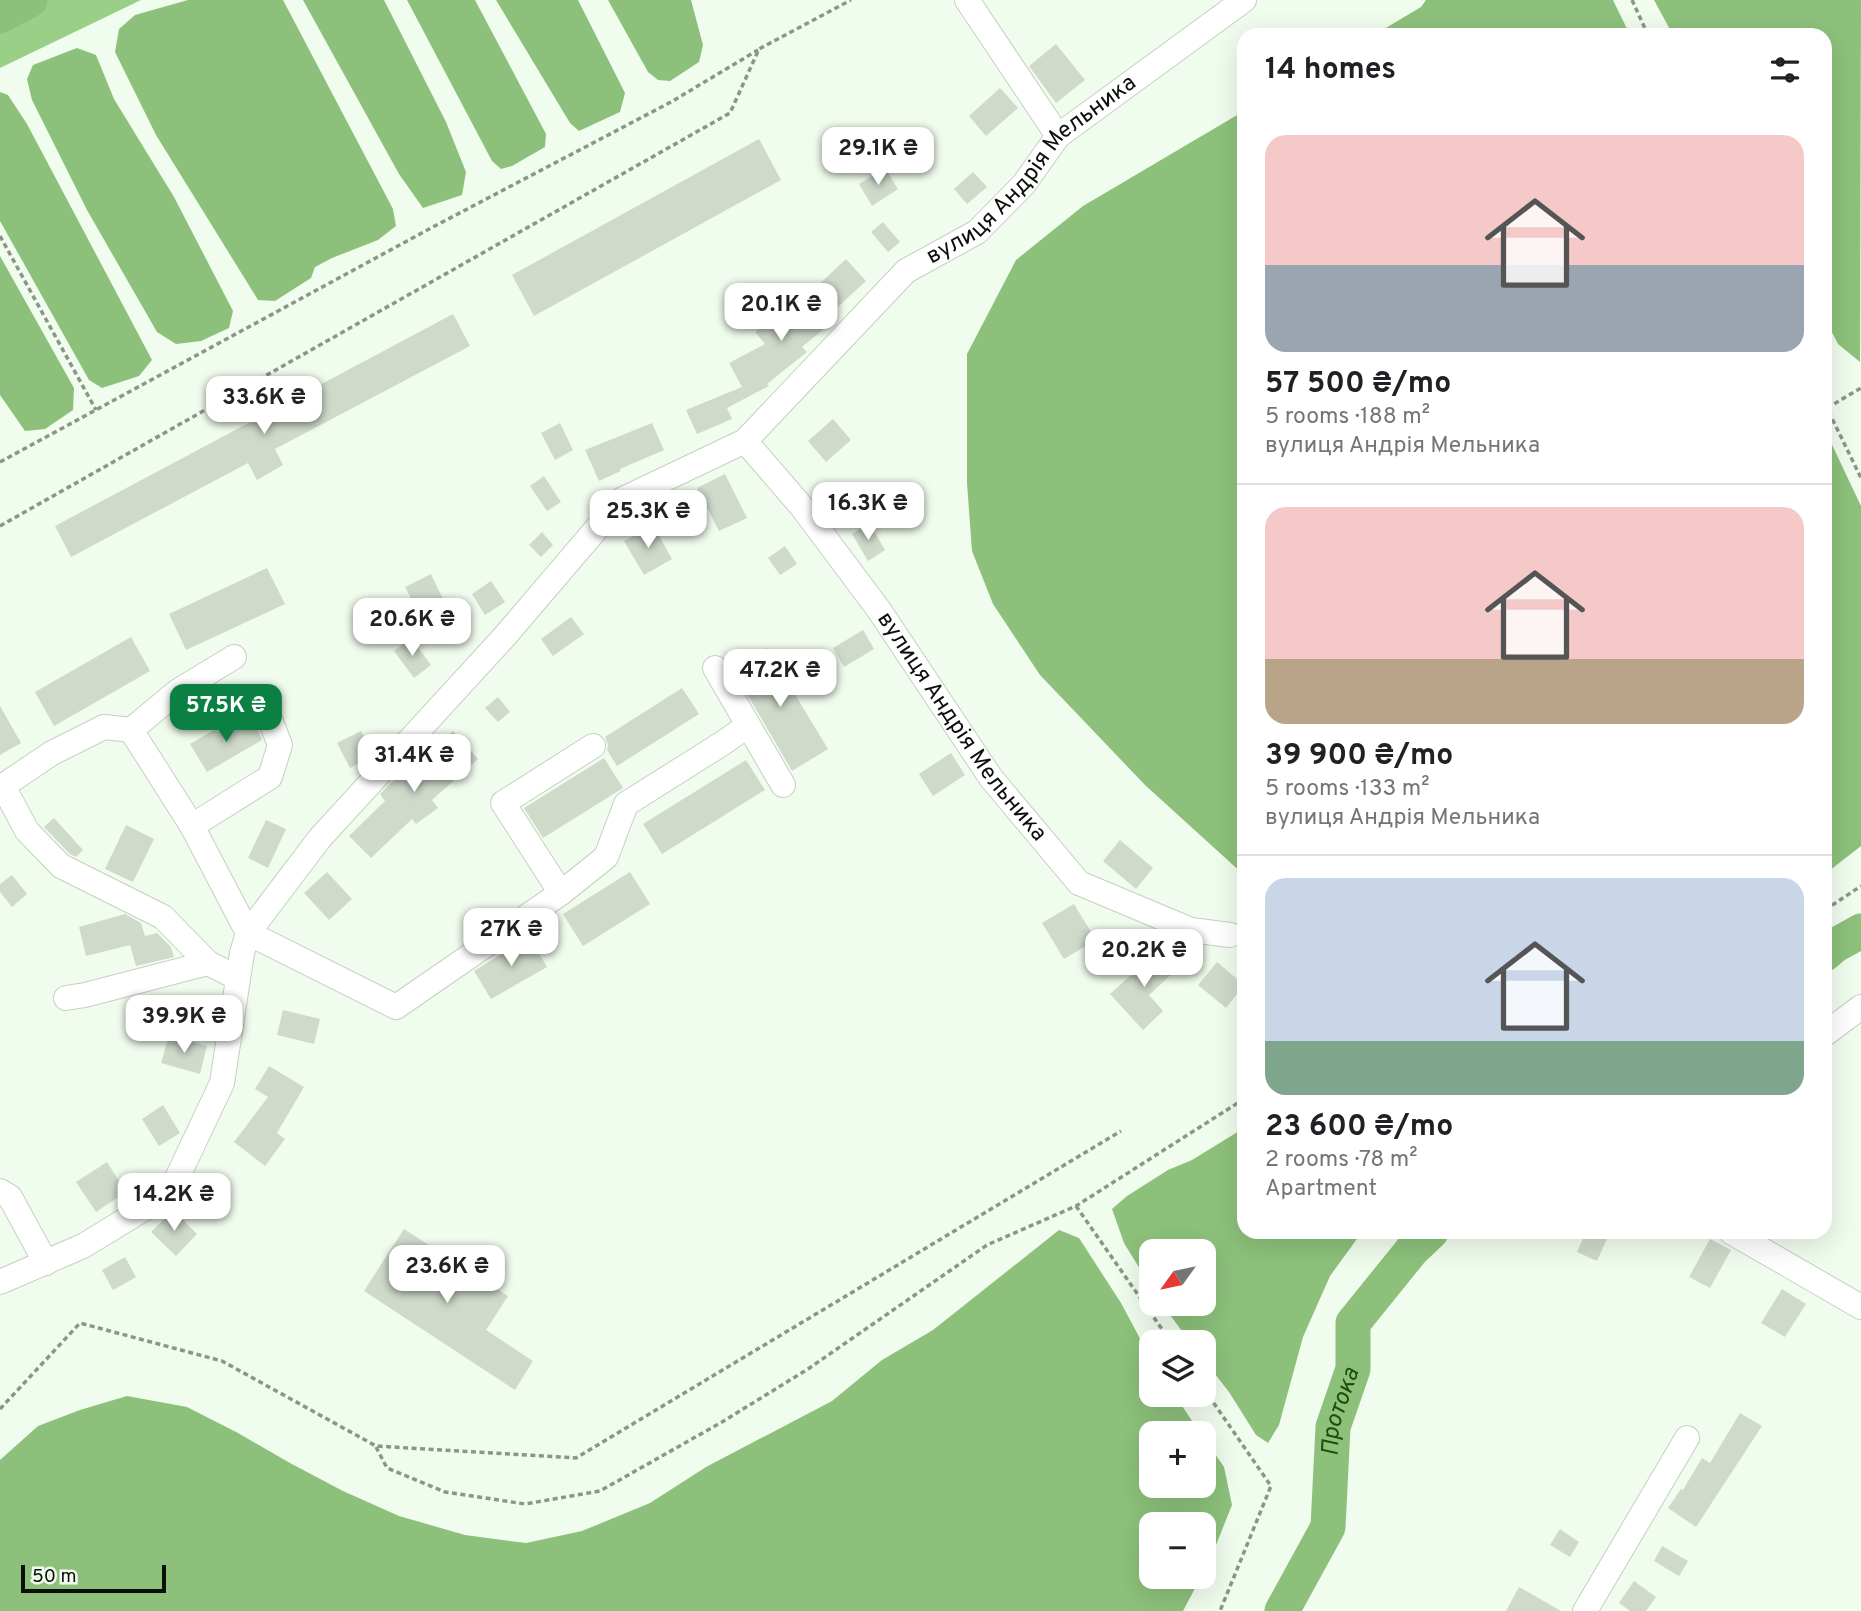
<!DOCTYPE html>
<meta charset="utf-8">
<style>
:root{--surface:#fff;--page:#f2f2f2;--text:#202124;--muted:#757577;--line:#e0e0e0;--accent:#0b8043}
body{margin:0;font-family:Overpass,sans-serif;background:var(--page);color:var(--text);height:100vh;display:flex;flex-direction:column;font-size:26px;white-space:nowrap}
*{box-sizing:border-box;margin:0}
p{font-size:23px;color:var(--muted)}
.icon{flex:none;width:38px;height:38px;fill:none;stroke:currentColor;stroke-width:2;stroke-linecap:round;stroke-linejoin:round}
.map{position:relative;flex:1;overflow:hidden}
.drawer{position:absolute;left:1237px;top:28px;width:595px;height:1211px;display:flex;flex-direction:column;background:var(--surface);border-radius:21px;box-shadow:0 7px 28px #0002}
.drawer>*{flex:none}
.needle{width:46px;rotate:237deg}
.buttons{position:absolute;left:1139px;top:1239px;display:grid;gap:14px}
.buttons a{display:grid;place-items:center;width:77px;height:77px;border-radius:14px;background:var(--surface);box-shadow:0 7px 28px #0002;font-size:35px}
.scale{position:absolute;left:21px;bottom:18px;width:145px;box-sizing:border-box;padding-left:7px;border:4px solid #0c100b;border-top:0;font-size:19px;line-height:24px;white-space:nowrap;color:#0c100b;-webkit-text-stroke:5px #f0fced;paint-order:stroke}
.price{position:absolute;translate:-50% -60px;padding:0 16px;border-radius:14px;background:#fff;color:#222;font-size:23px;line-height:46px;filter:drop-shadow(0 2px 4px #0008)}
.price::after{content:'';position:absolute;left:50%;top:42px;width:21px;height:16px;margin-left:-10px;background:inherit;clip-path:polygon(0 0,100% 0,50% 100%)}
.price.selected{background:var(--accent);color:#fff}
ul{padding:0;list-style:none}
li{display:grid;align-content:center;gap:14px;height:371px;padding:0 28px}
li+li{border-top:2px solid var(--line)}
li span{display:grid;place-items:center;height:217px;border-radius:21px;color:#555}
li>.icon{margin-inline-start:auto}
span .icon{width:126px;height:126px;fill:#fffc;stroke-width:1}
li b{font-size:30px}
h2{display:flex;justify-content:space-between;align-items:center;height:84px;padding:0 28px;font-size:30px}
.map>svg:first-child{display:block}
.forest{fill:#9acf88}
.water{fill:#8dc17b}
.lines{fill:none;stroke-linecap:round;stroke-linejoin:round}
.river{stroke:#8dc17b;stroke-width:35}
.building{fill:#cfdacb}
.minor-casing{stroke:#c5d0c1;stroke-width:26}
.path{stroke:#8c958a;stroke-width:3.5;stroke-dasharray:5 3.5;stroke-linecap:butt}
.minor{stroke:#fff;stroke-width:24}
.labels{text-anchor:middle;dominant-baseline:central;stroke-width:7;stroke-linejoin:round;paint-order:stroke}
.street-label{font-size:23px;fill:#0c100b;stroke:#f0fced}
.water-label{font-size:24px;font-style:italic;fill:#1d4e03;stroke:#f0fced}
</style>
<div class="map">
<svg width="1861" height="1611" viewBox="0 0 1861 1611">
<rect width="100%" height="100%" fill="#f0fced"/>
<!-- forest -->
<polygon class="forest" points="0,0 141,0 0,68"/>
<!-- water -->
<g class="water">
<polygon points="188,0 283,0 393,209 396,226 378,240 332,258 315,267 311,278 275,301 258,300 156,135 115,52 119,29 135,15"/>
<polygon points="303,0 384,0 446,122 466,172 462,195 423,208 399,174"/>
<polygon points="407,0 475,0 546,134 545,147 512,166 501,169 492,161"/>
<polygon points="496,0 578,0 625,93 620,112 579,131 570,123"/>
<polygon points="608,0 691,0 703,45 699,62 670,81 658,80 648,72"/>
<polygon points="1426,0 1613,0 1630,35 1374,35 1421,7"/>
<polygon points="1654,0 1861,0 1860,362 1838,344 1825,319 1825,35 1673,35"/>
<polygon points="77,48 96,55 114,99 174,197 233,311 229,328 201,341 176,344 157,332 87,210 32,100 27,79 33,65"/>
<polygon points="0,92 8,95 27,124 152,360 139,376 102,388 89,380 0,221"/>
<polygon points="1244,111 1244,875 1145,785 1040,675 993,604 972,551 967,483 967,354 1016,260 1083,206"/>
<polygon points="0,256 74,388 73,410 45,429 25,431 0,395"/>
<polygon points="1825,430 1861,506 1861,846 1825,874"/>
<polygon points="1244,1128 1244,1232 1362,1232 1330,1276 1303,1337 1279,1425 1268,1443 1256,1435 1229,1392 1204,1360 1204,1342 1190,1342 1162,1304 1204,1304 1204,1251 1152,1251 1151,1287 1124,1243 1112,1209 1127,1196 1168,1170 1192,1160"/>
<polygon points="1059,1230 1079,1238 1121,1303 1151,1359 1152,1395 1175,1395 1200,1433 1152,1433 1152,1486 1204,1486 1204,1438 1224,1467 1232,1505 1212,1555 1204,1570 1204,1524 1152,1524 1152,1577 1201,1577 1183,1611 0,1611 0,1460 38,1426 80,1410 127,1396 187,1407 238,1433 290,1463 343,1491 399,1516 465,1535 526,1543 582,1531 650,1503 706,1467 832,1401 882,1360 933,1330"/>
</g>
<g class="lines">
<!-- river -->
<g class="river">
<polyline points="0,16 30,0"/>
<polyline points="1825,954 1834,946 1861,931"/>
<path id="s1" d="M1282 1611 1328 1527 1333 1427 1353 1369V1323L1412 1250 1431 1232"/>
</g>
</g>
<!-- building -->
<g class="building">
<polygon points="1056,44 1085,80 1056,103 1029,66"/>
<polygon points="1000,88 1018,108 986,136 969,116"/>
<polygon points="759,139 781,180 534,316 512,275"/>
<polygon points="885,168 898,189 872,206 859,184"/>
<polygon points="973,172 987,187 967,204 954,189"/>
<polygon points="883,222 900,242 888,252 871,232"/>
<polygon points="846,259 866,281 831,313 836,319 802,347 807,352 767,384 769,386 727,408 732,419 697,434 686,410 742,387 729,363 765,344 755,332 809,287 812,291"/>
<polygon points="453,314 470,346 275,449 283,465 257,480 248,463 71,557 55,526"/>
<polygon points="833,419 851,440 826,462 808,441"/>
<polygon points="560,423 573,450 555,460 541,433"/>
<polygon points="652,423 664,450 620,469 621,471 599,481 585,450"/>
<polygon points="725,474 747,518 719,531 697,488"/>
<polygon points="544,476 561,502 547,511 530,486"/>
<polygon points="869,523 885,550 868,561 852,534"/>
<polygon points="653,525 672,559 644,575 624,541"/>
<polygon points="542,532 553,545 541,557 529,545"/>
<polygon points="785,546 797,564 780,575 768,558"/>
<polygon points="267,568 285,604 186,650 169,614"/>
<polygon points="431,574 443,599 418,612 405,587"/>
<polygon points="491,581 505,602 485,615 472,594"/>
<polygon points="571,617 584,634 553,656 541,639"/>
<polygon points="863,630 874,649 844,667 833,648"/>
<polygon points="131,637 150,671 54,726 35,692"/>
<polygon points="411,638 431,665 414,678 394,651"/>
<polygon points="767,648 828,749 792,771 732,668"/>
<polygon points="682,688 699,714 617,766 607,750 608,745 605,737"/>
<polygon points="498,697 510,712 498,722 485,708"/>
<polygon points="0,706 21,743 0,755"/>
<polygon points="251,718 254,720 262,740 207,772 190,744 214,730 223,733 230,731"/>
<polygon points="361,731 374,756 350,768 337,743"/>
<polygon points="453,731 478,759 432,800 438,808 416,824 412,819 371,858 349,836 385,801 380,794 390,784 429,754 428,753"/>
<polygon points="951,753 965,775 933,796 919,774"/>
<polygon points="604,758 623,788 543,838 524,808"/>
<polygon points="746,760 765,790 662,854 643,824"/>
<polygon points="54,818 83,850 76,857 70,854 44,827"/>
<polygon points="266,820 286,829 268,868 248,858"/>
<polygon points="126,825 154,839 133,882 105,869"/>
<polygon points="1120,840 1153,868 1136,889 1103,861"/>
<polygon points="327,872 352,899 329,920 304,893"/>
<polygon points="630,872 650,904 583,946 563,914"/>
<polygon points="12,875 27,894 12,907 0,892 0,884"/>
<polygon points="1074,904 1096,940 1064,959 1042,923"/>
<polygon points="125,914 141,923 145,936 157,933 171,947 174,957 136,966 130,945 86,956 79,927"/>
<polygon points="529,937 547,967 491,999 474,971"/>
<polygon points="1160,949 1178,968 1149,995 1163,1011 1143,1030 1110,994"/>
<polygon points="1217,962 1244,985 1226,1008 1198,985"/>
<polygon points="283,1010 320,1019 314,1044 277,1035"/>
<polygon points="169,1035 207,1046 200,1074 161,1063"/>
<polygon points="269,1066 304,1087 277,1133 285,1139 265,1166 234,1142 268,1097 255,1089"/>
<polygon points="163,1105 180,1133 159,1146 142,1119"/>
<polygon points="107,1162 126,1192 96,1212 76,1182"/>
<polygon points="173,1210 197,1234 176,1256 151,1232"/>
<polygon points="404,1229 508,1296 486,1330 533,1361 515,1390 364,1291"/>
<polygon points="1586,1232 1610,1232 1597,1261 1577,1252"/>
<polygon points="1710,1239 1731,1250 1710,1288 1689,1277"/>
<polygon points="125,1257 136,1277 113,1290 102,1270"/>
<polygon points="1782,1289 1806,1304 1785,1337 1761,1323"/>
<polygon points="1740,1413 1762,1426 1696,1527 1668,1508 1681,1489 1683,1490 1702,1458 1710,1463"/>
<polygon points="1560,1529 1579,1542 1570,1557 1550,1545"/>
<polygon points="1662,1546 1688,1561 1679,1576 1654,1561"/>
<polygon points="1634,1581 1656,1597 1646,1611 1630,1611 1619,1603"/>
<polygon points="1519,1587 1561,1611 1506,1611"/>
</g>
<g class="lines">
<!-- minor casing -->
<g class="minor-casing">
<g id="minor">
<polyline points="967,0 1058,136"/>
<path id="s2" d="M745 441 802 507 879 610 991 778 1079 883 1191 930 1230 935"/>
<polyline points="715,668 783,785"/>
<polyline points="131,730 178,691 234,657"/>
<polyline points="192,826 270,777 280,745 266,709 251,701 223,718"/>
<polyline points="561,893 503,803 593,746"/>
<polyline points="238,978 208,963 163,917 61,866 27,831 3,786 52,753 104,727 131,730 192,826 248,933 396,1007 561,893 606,857 626,804 723,743 747,726"/>
<polyline points="66,998 85,995 208,963"/>
<polyline points="1825,1034 1861,1007"/>
<polyline points="0,1191 10,1197 46,1263"/>
<polyline points="1731,1232 1861,1307"/>
<path id="s3" d="M0 1282 83 1246 170 1193 222 1083 242 953 248 933 320 838 505 636 621 500 745 441 906 271 977 232 1024 184 1058 136 1244 0"/>
<polyline points="1585,1611 1687,1438"/>
</g>
</g>
<!-- path -->
<g class="path">
<polyline points="1632,0 1648,35"/>
<polyline points="0,236 96,410"/>
<polyline points="1825,404 1861,478"/>
<polyline points="1827,408 1861,388"/>
<polyline points="0,462 431,228 671,102 758,50"/>
<polyline points="0,526 730,113 759,49 851,0"/>
<polyline points="1825,910 1861,886"/>
<polyline points="1076,1206 1171,1342"/>
<polyline points="1204,1389 1271,1486 1220,1611"/>
<polyline points="0,1409 80,1323 222,1361 376,1446 576,1458 1121,1131"/>
<polyline points="376,1447 387,1468 445,1492 525,1504 600,1491 722,1422 808,1369 987,1245 1076,1206 1244,1099"/>
</g>
<!-- minor -->
<use href="#minor" class="minor"/>
</g>
<g class="labels">
<!-- street labels -->
<g class="street-label">
<text stroke="none"><textPath href="#s3" startOffset="1573">вулиця Андрія Мельника</textPath></text>
<text stroke="none"><textPath href="#s2" startOffset="359">вулиця Андрія Мельника</textPath></text>
</g>
<!-- water labels -->
<g class="water-label">
<text stroke="none"><textPath href="#s1" startOffset="212">Протока</textPath></text>
</g>
</g>
</svg>
<div class="buttons">
<a><svg class="needle" viewBox="-14 -14 28 28"><path d="M0-13l5 13h-10z" fill="#e53935"/><path d="M0 13l5-13h-10z" fill="#757577"/></svg></a>
<a><svg class="icon" aria-label="layers" viewBox="0 0 24 24"><path d="M12 4l9 5-9 5-9-5zM3 14l9 5 9-5"/></svg></a>
<a>+</a>
<a>−</a>
</div>
<div class="scale">50 m</div>
<b class="price" style="left:878px;top:187px">29.1K ₴</b>
<b class="price" style="left:781px;top:343px">20.1K ₴</b>
<b class="price" style="left:264px;top:436px">33.6K ₴</b>
<b class="price" style="left:868px;top:542px">16.3K ₴</b>
<b class="price" style="left:648px;top:550px">25.3K ₴</b>
<b class="price" style="left:412px;top:658px">20.6K ₴</b>
<b class="price" style="left:780px;top:709px">47.2K ₴</b>
<b class="price selected" style="left:226px;top:744px">57.5K ₴</b>
<b class="price" style="left:414px;top:794px">31.4K ₴</b>
<b class="price" style="left:511px;top:968px">27K ₴</b>
<b class="price" style="left:1144px;top:989px">20.2K ₴</b>
<b class="price" style="left:184px;top:1055px">39.9K ₴</b>
<b class="price" style="left:174px;top:1233px">14.2K ₴</b>
<b class="price" style="left:447px;top:1305px">23.6K ₴</b>
<section class="drawer">
<h2>14 homes<svg class="icon" aria-label="filters" viewBox="0 0 24 24"><path d="M4 7h16M4 17h16"/><circle cx="9" cy="7" r="2"/><circle cx="15" cy="17" r="2"/></svg></h2>
<ul>
<li><span style="background:linear-gradient(#f6c9c9 60%,#9aa5b1 0)"><svg class="icon" aria-label="home" viewBox="0 0 24 24"><path d="M3 11l9-7 9 7M6 9v11h12V9"/></svg></span><div><b>57 500 ₴/mo</b><p>5 rooms · 188 m²</p><p>вулиця Андрія Мельника</p></div></li>
<li><span style="background:linear-gradient(#f6c9c9 70%,#b9a48a 0)"><svg class="icon" aria-label="home" viewBox="0 0 24 24"><path d="M3 11l9-7 9 7M6 9v11h12V9"/></svg></span><div><b>39 900 ₴/mo</b><p>5 rooms · 133 m²</p><p>вулиця Андрія Мельника</p></div></li>
<li><span style="background:linear-gradient(#c9d6e8 75%,#7fa58c 0)"><svg class="icon" aria-label="home" viewBox="0 0 24 24"><path d="M3 11l9-7 9 7M6 9v11h12V9"/></svg></span><div><b>23 600 ₴/mo</b><p>2 rooms · 78 m²</p><p>Apartment</p></div></li>
</ul>
</section>
</div>
